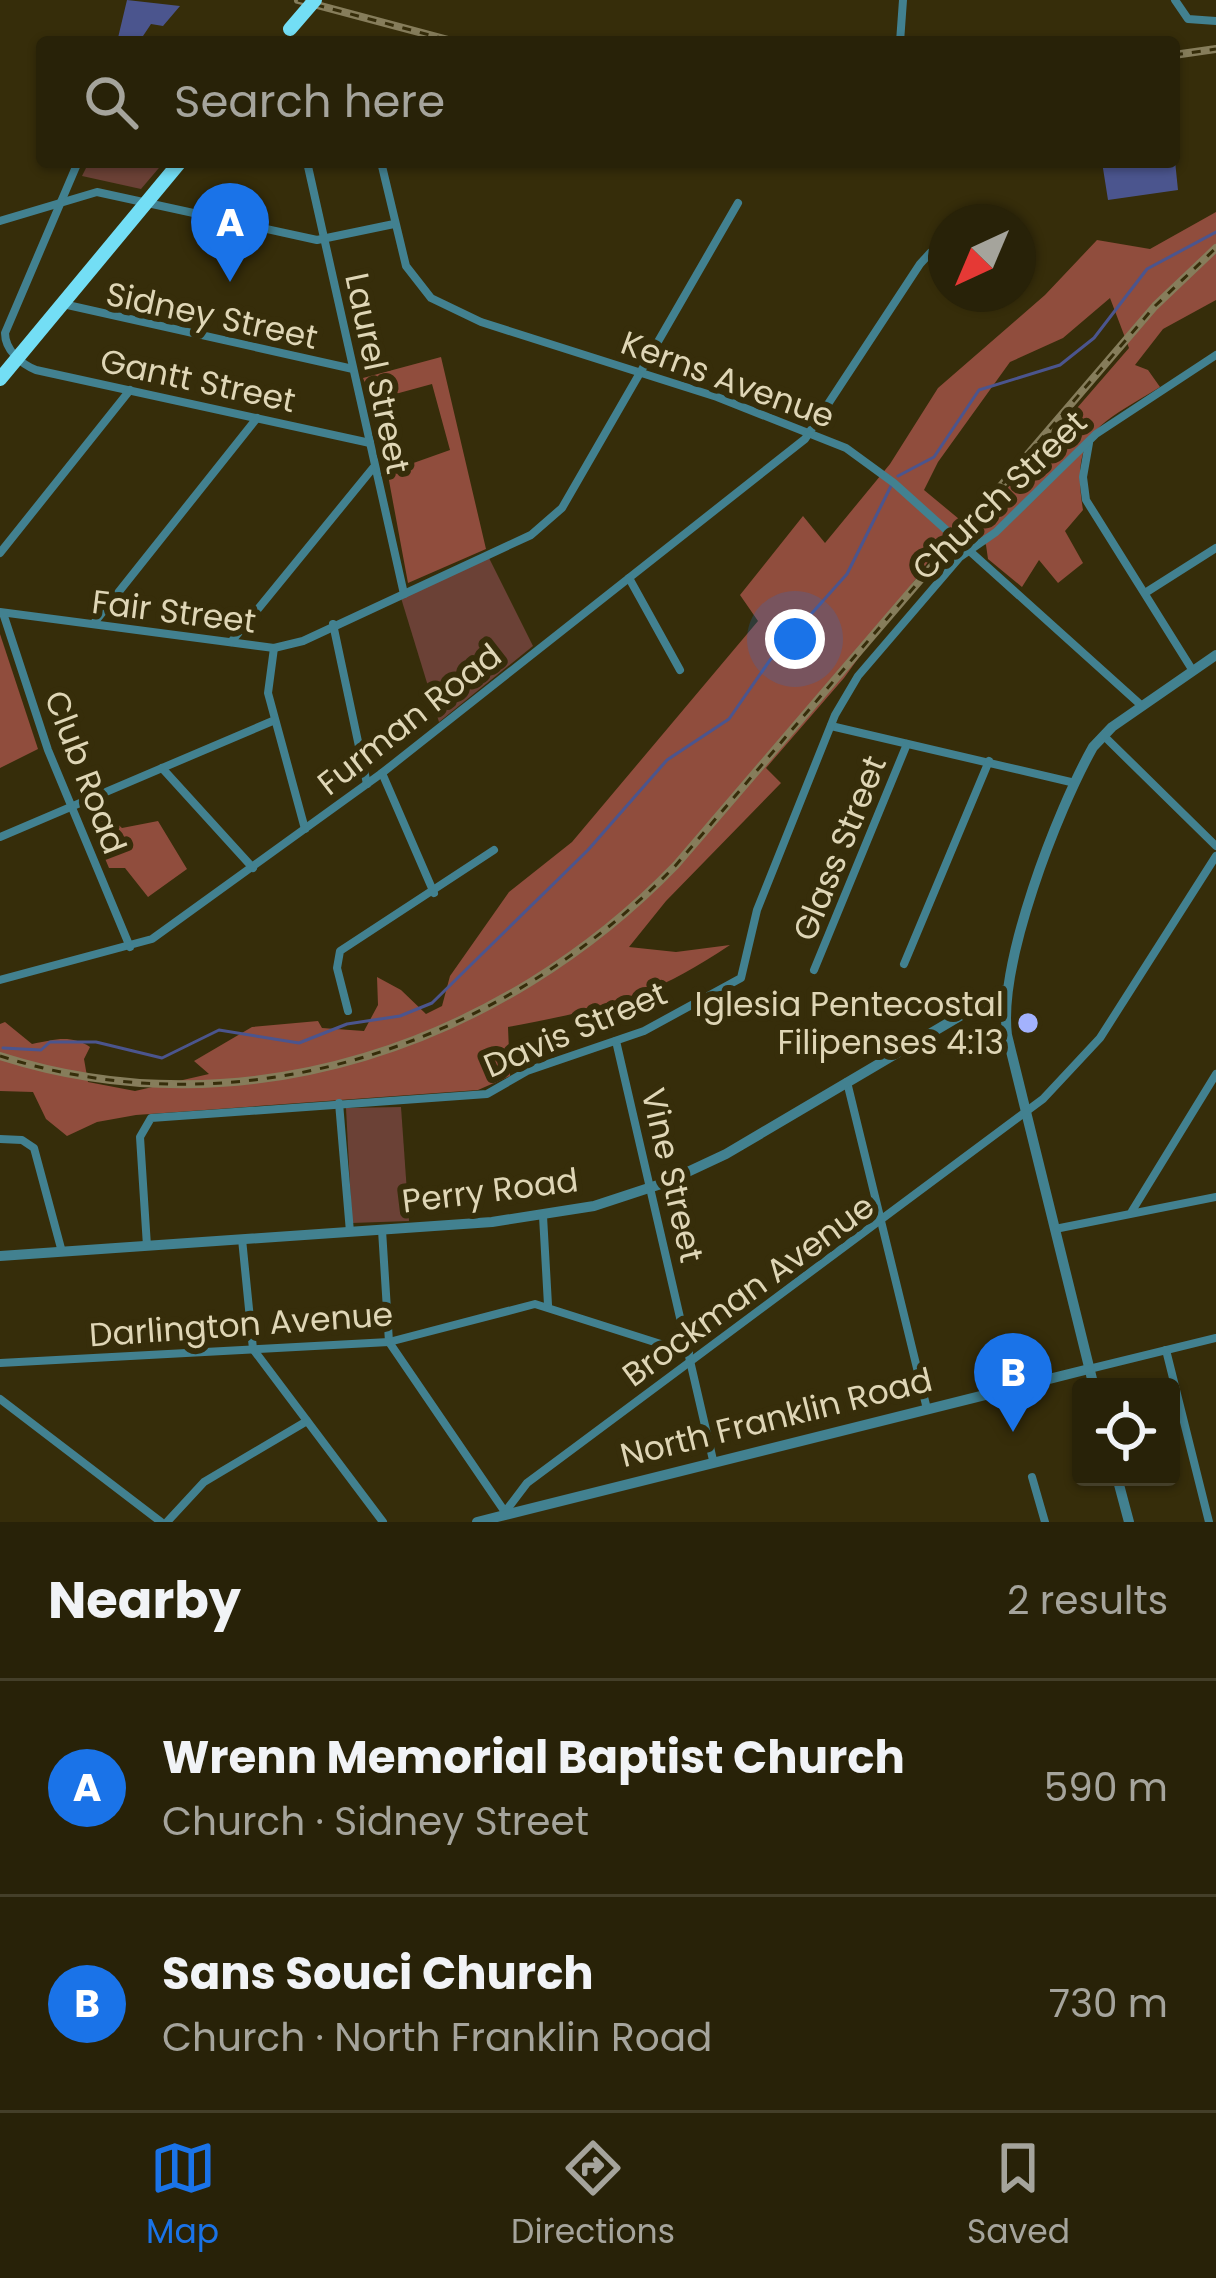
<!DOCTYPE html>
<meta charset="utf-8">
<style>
:root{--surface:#282208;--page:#342f16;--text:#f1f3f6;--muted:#a5a49c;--line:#443f29;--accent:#1a73e8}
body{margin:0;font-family:Poppins,sans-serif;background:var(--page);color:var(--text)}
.controls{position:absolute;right:36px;bottom:36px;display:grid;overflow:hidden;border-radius:12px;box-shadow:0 3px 9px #0004}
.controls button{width:108px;height:108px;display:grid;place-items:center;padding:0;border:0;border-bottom:3px solid var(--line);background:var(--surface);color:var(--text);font:60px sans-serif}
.compass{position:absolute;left:928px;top:204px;width:108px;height:108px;border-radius:50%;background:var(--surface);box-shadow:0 3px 9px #0004;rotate:224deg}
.you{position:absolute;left:795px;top:639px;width:42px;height:42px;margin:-30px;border:9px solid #fff;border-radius:50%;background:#1a73e8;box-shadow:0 0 0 18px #1a73e833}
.badge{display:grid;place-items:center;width:78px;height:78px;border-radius:50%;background:var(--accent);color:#fff;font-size:39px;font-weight:700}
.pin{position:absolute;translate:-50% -99px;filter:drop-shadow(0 3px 6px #0008)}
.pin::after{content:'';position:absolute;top:63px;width:42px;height:36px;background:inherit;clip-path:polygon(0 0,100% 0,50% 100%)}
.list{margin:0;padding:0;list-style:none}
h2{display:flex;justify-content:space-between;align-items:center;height:156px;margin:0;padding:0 48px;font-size:51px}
h2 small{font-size:39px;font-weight:400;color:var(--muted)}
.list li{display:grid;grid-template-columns:78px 1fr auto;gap:36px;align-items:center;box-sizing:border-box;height:216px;padding:0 48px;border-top:3px solid var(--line)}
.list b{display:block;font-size:45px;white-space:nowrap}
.list p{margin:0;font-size:39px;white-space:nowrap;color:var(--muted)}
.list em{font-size:39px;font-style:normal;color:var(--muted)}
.icon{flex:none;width:66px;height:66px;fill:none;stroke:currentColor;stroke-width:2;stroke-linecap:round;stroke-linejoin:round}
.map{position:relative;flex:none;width:1216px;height:1522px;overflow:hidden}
.search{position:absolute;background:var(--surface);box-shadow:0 3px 9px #0004;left:36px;right:36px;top:36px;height:132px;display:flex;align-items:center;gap:30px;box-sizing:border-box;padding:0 42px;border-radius:12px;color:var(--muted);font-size:45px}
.sheet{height:588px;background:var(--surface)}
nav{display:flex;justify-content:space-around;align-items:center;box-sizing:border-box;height:168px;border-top:3px solid var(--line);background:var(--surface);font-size:33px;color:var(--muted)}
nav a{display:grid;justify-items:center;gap:6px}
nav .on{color:var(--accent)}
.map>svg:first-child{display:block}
.green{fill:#6b4136}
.forest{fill:#904d3d}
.water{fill:#4b558e}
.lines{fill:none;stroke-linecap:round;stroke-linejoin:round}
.stream{stroke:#4b558e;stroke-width:3}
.minor{stroke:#428190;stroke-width:8}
.tertiary{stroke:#428190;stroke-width:10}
.trunk{stroke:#73def5;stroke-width:14}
.rail-casing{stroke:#867d5b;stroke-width:8}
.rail{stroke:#362d0a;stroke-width:3;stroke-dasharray:9;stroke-linecap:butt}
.trunk-bridge{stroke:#73def5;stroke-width:14}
.poi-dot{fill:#a3b2fd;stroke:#362d0a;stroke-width:4.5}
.labels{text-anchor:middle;stroke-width:12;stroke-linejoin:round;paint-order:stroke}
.street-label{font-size:33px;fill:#dfd6b6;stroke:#362d0a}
.poi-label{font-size:33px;fill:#dfd6b6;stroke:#362d0a;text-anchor:end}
</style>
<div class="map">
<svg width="1216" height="1522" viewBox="0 0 1216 1522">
<rect width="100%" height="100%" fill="#362d0a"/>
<g class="green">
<path d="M 89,162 L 164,162 L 141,189 L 82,176 Z"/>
<path d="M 489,558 L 533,646 L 439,722 L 401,598 Z"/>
<path d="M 401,1107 L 409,1221 L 352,1223 L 346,1108 Z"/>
</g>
<g class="forest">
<path d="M 1216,212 L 1216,300 L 1163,329 L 1135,365 L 1148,370 L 1160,387 C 1099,425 1070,431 1083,510 L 1065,531 L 1083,563 L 1058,583 L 1039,560 L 1022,587 L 988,559 L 986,545 L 973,528 L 1129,348 L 1110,298 L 1063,338 L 1010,362 L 938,462 L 924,490 L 959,519 L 844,678 L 766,768 L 781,783 L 666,901 L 629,947 L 676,952 L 730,945 C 650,999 602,1009 508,1027 L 510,1076 L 478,1090 L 136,1115 L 97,1122 L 67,1136 L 46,1119 L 33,1092 L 0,1091 L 0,1024 L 5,1022 L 32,1044 C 54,1040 70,1034 90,1047 L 84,1059 L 88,1082 L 135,1091 L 209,1074 L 194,1061 L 252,1027 L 318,1021 L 322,1028 L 364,1031 L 378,1005 L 377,977 L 401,990 L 426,1014 L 442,1006 L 450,976 L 509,892 L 572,842 L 758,621 L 740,595 L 803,516 L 825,543 L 890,464 L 938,388 L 1045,295 L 1097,240 L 1150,249 Z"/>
<path d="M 441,357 L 486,549 L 408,583 L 385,459 L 405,466 L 450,450 L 432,384 L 388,396 L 392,405 L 383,411 L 381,424 L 363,378 Z"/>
<path d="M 0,634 L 38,749 L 0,768 Z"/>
<path d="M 107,815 L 122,828 L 158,821 L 187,869 L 148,897 L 125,868 L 109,868 L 90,823 Z"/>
</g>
<g class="water">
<path d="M 127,0 L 180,6 L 163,26 L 151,24 L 139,42 L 117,42 Z"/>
<path d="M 1174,151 L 1178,190 L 1108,200 L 1102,162 L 1174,162 Z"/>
</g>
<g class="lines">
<g class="stream">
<path d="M 898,476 L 934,457 L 979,390 L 1060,365 L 1094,338 L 1147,269 L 1216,232"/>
<path d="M 3,1048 L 41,1050 L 50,1042 L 96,1042 L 162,1058 L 219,1030 L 299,1043 L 347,1024 L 400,1016 L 432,1003 L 588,850 L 667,760 L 729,719 L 770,660 L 847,574 L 891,486"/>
</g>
<g class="minor">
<path d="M 1175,0 L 1188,19 L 1216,21"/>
<path d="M 900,42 L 903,0"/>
<path d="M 78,162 L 5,333 C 5,350 21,364 36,370 L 370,443"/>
<path d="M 307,162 L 404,594"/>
<path d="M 381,162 L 406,266 L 431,298 L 481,322 L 717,397 L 846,448 L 894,483 L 1142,706"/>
<path d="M 0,221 L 97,192 L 317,240 L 394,224"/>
<path d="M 63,304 L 353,369"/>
<path d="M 1089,443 L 1083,477 L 1086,500 L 1193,671"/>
<path d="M 0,553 L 130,390"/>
<path d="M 629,578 L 680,670"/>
<path d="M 1145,593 L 1216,548"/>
<path d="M 0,612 L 274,648 L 303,641 L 531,535 L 562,508 L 738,203"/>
<path d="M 3,613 L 48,750 L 130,947"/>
<path d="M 94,623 L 257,418"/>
<path d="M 333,624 L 367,784"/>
<path d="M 231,642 L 373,468"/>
<path d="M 274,648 L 268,693 L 305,829"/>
<path d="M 831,726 L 1075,783"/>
<path d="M 1104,736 L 1216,846"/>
<path d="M 162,768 L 253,868"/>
<path d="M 382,773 L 434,893"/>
<path d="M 0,837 L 275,720"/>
<path d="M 904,964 L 989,761"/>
<path d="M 814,970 L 907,744"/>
<path d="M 0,980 L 152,939 L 382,773 L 805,439 L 920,264 L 931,252 L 946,248"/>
<path d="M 348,1011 L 337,968 L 340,951 L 494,850"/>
<path d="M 616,1041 L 713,1460"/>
<path d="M 847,1082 L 927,1409"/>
<path d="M 339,1103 L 350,1232"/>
<path d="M 0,1139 L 22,1140 L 34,1148 L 62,1252"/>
<path d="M 1132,1211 L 1216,1074"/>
<path d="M 543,1216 L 548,1305"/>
<path d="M 1055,1229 L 1216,1197"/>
<path d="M 382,1230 L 389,1342 L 505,1512 L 527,1483 L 1043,1099 L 1100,1038 L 1216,856"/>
<path d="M 242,1239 L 253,1349 L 383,1522"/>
<path d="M 147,1246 L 140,1137 L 151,1118 L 487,1094 L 527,1071 L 644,1031 L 741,978 L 757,910 L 835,715 L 858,676 L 960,557 L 996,532 L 1096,434 L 1216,355"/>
<path d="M 1166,1350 L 1209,1522"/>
<path d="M 0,1363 L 389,1342 L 535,1304 L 689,1353"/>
<path d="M 1089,1369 L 1216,1338"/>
<path d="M 0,1399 L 161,1522"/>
<path d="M 1032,1477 L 1045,1522"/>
<path d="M 167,1522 L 204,1482 L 307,1421"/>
</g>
<g class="tertiary">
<path d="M 0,1256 L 492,1222 L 594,1206 L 664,1183 L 726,1154 L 1004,990"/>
<path d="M 1094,1387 L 1007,1035 C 998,963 1057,811 1093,747 L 1112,727 L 1216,655"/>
<path d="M 1117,1477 L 1129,1522"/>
<path d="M 477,1522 L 1089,1369"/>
</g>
<path class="trunk" d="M 0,379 L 180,162"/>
<g class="rail-casing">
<g id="rail">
<path d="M 298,0 L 456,42"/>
<path d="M 1174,55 L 1216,49"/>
<path d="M 0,1056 C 244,1134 503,1044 676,865 L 1155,306 L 1216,248"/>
</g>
</g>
<use href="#rail" class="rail"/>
<path class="trunk-bridge" d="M 290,29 L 315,0"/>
</g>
<circle class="poi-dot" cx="1028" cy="1023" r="12"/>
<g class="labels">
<g class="street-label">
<text transform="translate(212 315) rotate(12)" y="12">Sidney Street</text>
<text transform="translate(378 373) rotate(78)" y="12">Laurel Street</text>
<text transform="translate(728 379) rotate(20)" y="12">Kerns Avenue</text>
<text transform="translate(198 380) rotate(12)" y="12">Gantt Street</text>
<text transform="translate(999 495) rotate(-44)" y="12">Church Street</text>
<text transform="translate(174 611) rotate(7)" y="12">Fair Street</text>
<text transform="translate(409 719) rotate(-38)" y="12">Furman Road</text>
<text transform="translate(86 772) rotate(69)" y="12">Club Road</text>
<text transform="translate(839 848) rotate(-68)" y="12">Glass Street</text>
<text transform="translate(575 1029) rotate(-23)" y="12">Davis Street</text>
<text transform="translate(673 1175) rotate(77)" y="12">Vine Street</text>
<text transform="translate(490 1190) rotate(-7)" y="12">Perry Road</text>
<text transform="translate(748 1290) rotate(-36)" y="12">Brockman Avenue</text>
<text transform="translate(241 1324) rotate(-4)" y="12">Darlington Avenue</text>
<text transform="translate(776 1417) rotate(-14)" y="12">North Franklin Road</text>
</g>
<g class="poi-label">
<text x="1004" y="1016">Iglesia Pentecostal<tspan x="1004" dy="38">Filipenses 4:13</tspan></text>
</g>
</g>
</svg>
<div class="controls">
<button><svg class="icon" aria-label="locate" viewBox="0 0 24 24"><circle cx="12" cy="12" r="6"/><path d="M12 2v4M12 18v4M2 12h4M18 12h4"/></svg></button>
</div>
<svg class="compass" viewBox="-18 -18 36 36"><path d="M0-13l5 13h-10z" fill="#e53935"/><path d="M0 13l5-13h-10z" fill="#a5a49c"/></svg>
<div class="you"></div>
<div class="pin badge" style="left:230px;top:282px">A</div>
<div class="pin badge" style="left:1013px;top:1432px">B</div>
<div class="search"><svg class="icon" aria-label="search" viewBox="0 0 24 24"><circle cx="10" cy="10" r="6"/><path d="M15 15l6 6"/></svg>Search here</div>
</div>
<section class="sheet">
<h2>Nearby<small>2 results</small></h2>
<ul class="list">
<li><span class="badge">A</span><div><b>Wrenn Memorial Baptist Church</b><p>Church · Sidney Street</p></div><em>590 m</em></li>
<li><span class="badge">B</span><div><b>Sans Souci Church</b><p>Church · North Franklin Road</p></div><em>730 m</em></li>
</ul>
</section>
<nav>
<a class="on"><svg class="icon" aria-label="map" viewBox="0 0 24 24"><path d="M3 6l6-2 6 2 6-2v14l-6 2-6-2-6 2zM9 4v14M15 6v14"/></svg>Map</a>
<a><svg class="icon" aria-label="directions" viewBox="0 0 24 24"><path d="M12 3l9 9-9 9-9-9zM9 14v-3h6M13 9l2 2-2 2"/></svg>Directions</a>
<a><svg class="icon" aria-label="saved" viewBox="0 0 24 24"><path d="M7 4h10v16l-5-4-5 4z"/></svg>Saved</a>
</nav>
